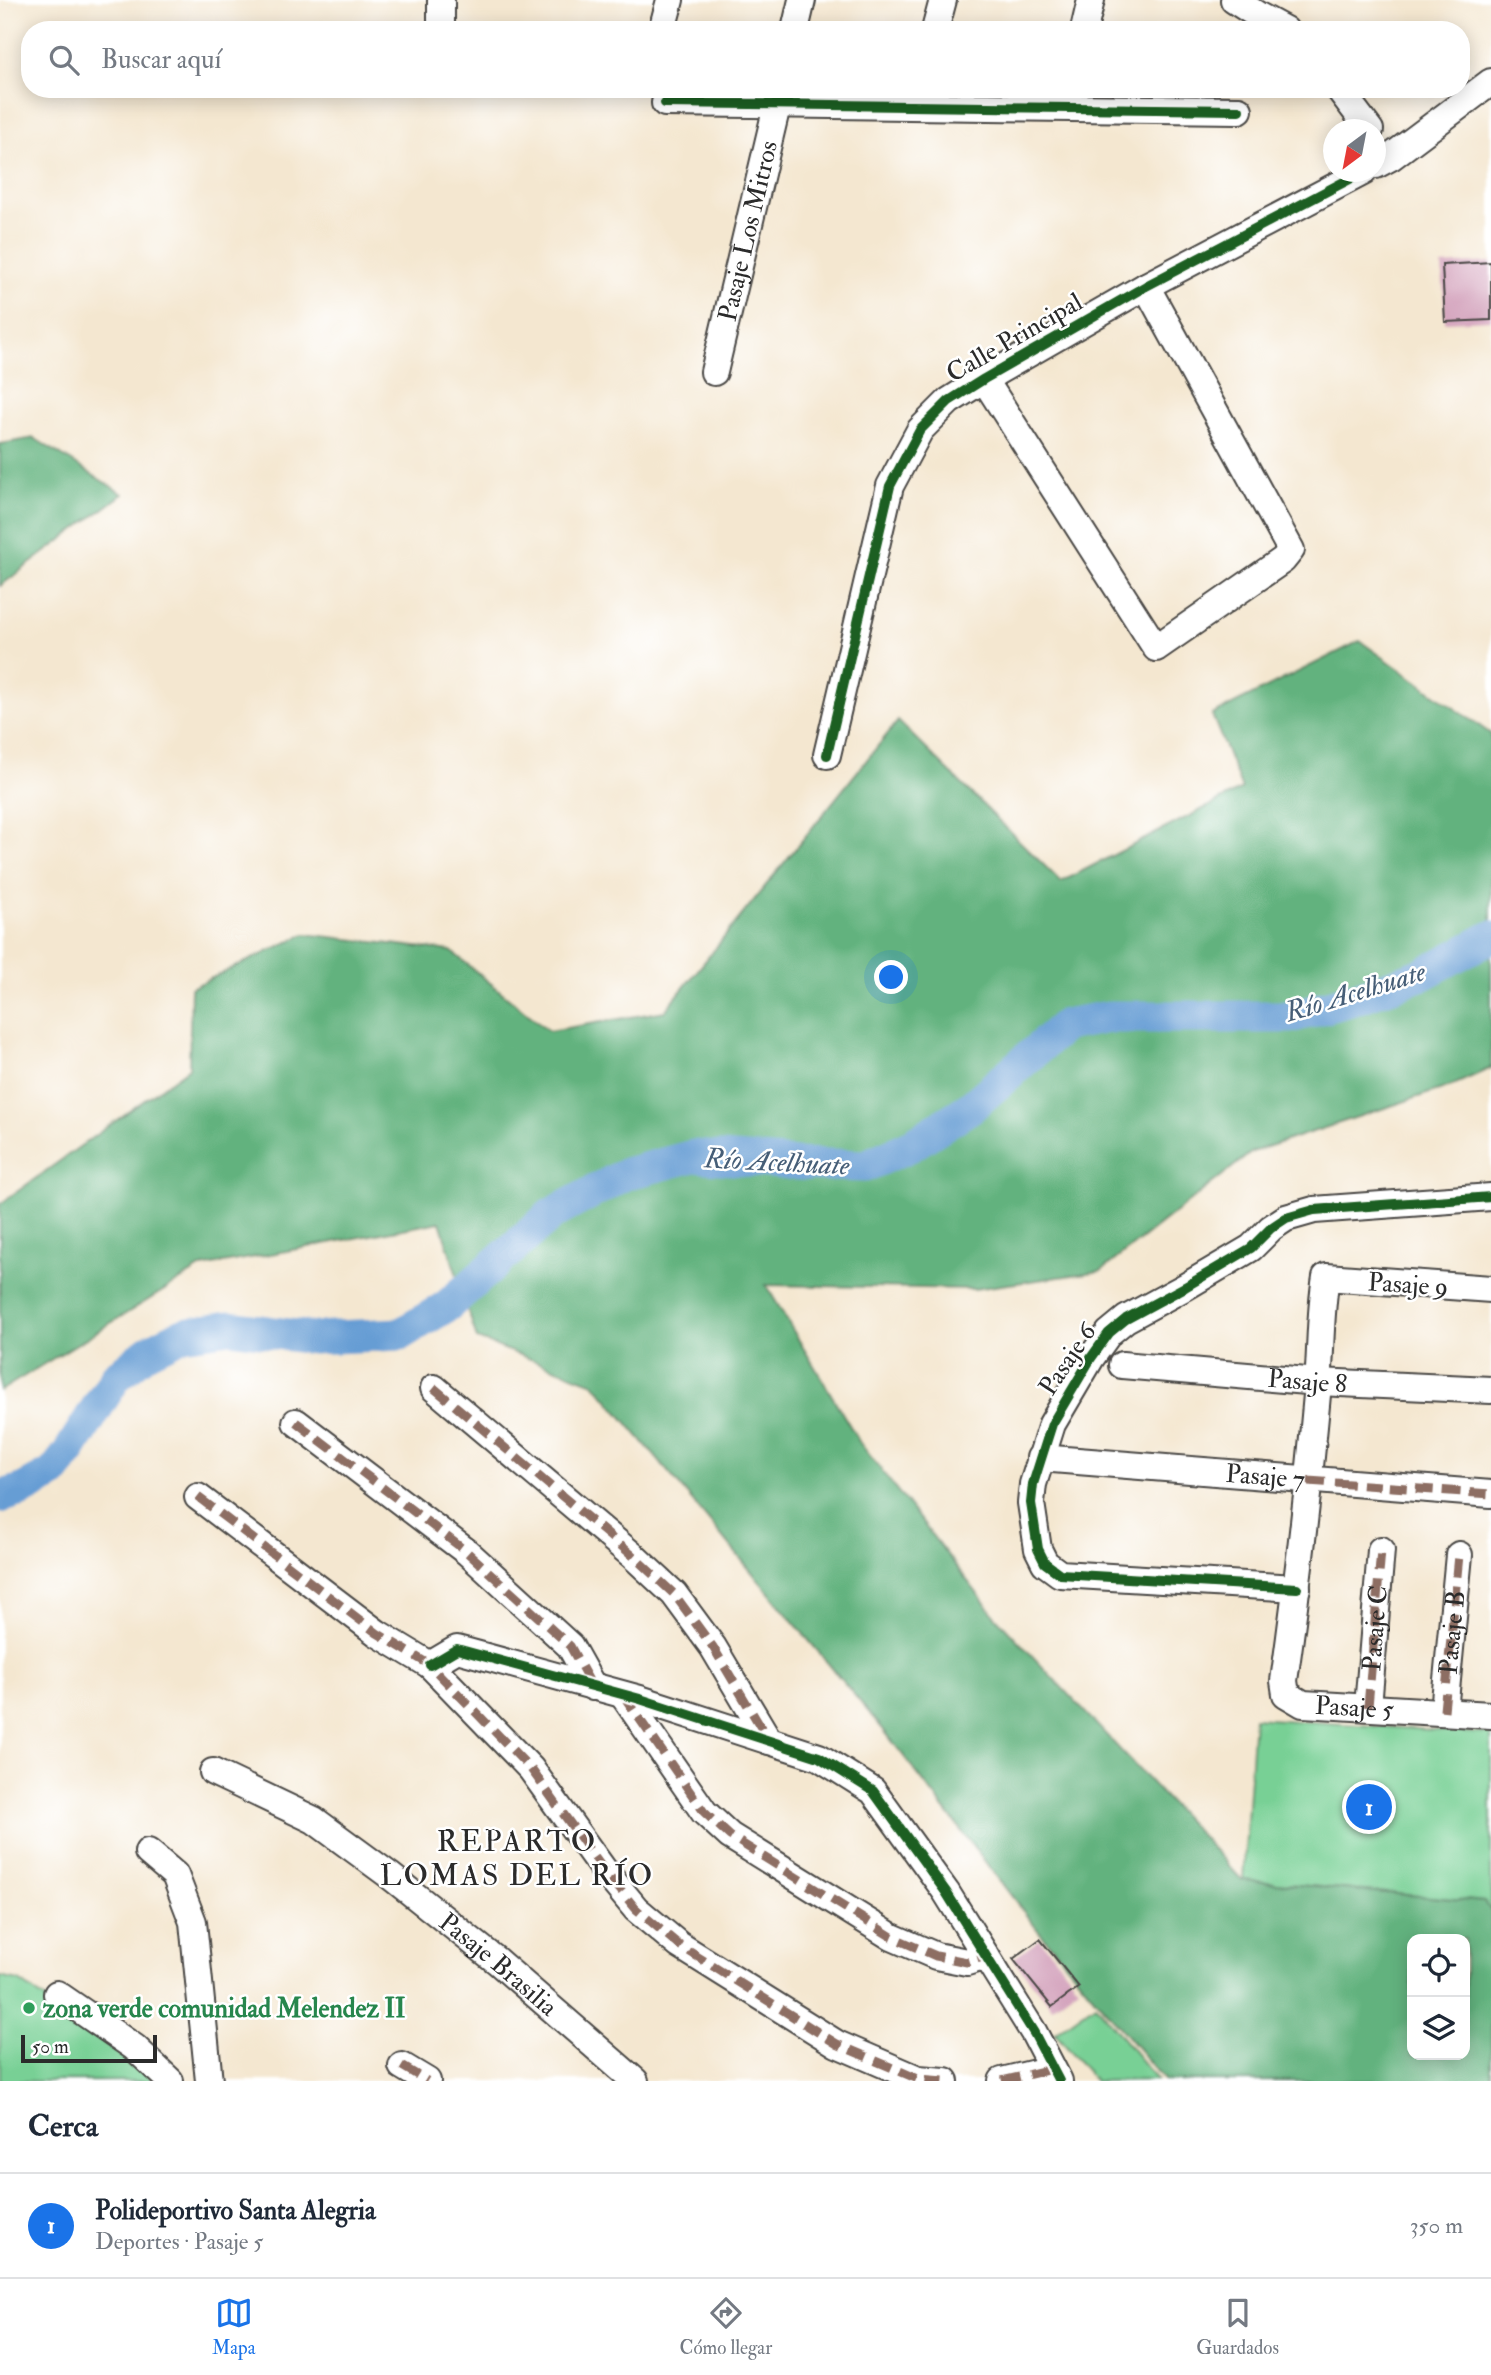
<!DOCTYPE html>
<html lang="es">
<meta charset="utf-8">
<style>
:root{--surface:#fff;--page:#f6f6f7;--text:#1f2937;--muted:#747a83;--line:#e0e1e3;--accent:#1a73e8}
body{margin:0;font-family:"IM FELL Double Pica",serif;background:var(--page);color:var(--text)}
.controls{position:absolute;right:21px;bottom:21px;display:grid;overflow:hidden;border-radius:14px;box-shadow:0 4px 18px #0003}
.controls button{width:63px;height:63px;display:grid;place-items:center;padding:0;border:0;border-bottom:2px solid var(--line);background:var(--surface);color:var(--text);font:35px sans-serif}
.compass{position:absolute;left:1323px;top:119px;width:63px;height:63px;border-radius:50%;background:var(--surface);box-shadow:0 4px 18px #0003;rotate:212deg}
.scale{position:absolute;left:21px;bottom:18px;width:136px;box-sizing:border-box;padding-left:7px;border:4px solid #2b2b2b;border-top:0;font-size:19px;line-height:24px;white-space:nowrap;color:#2b2b2b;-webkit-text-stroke:5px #fff;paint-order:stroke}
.you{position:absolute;left:892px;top:978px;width:24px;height:24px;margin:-18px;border:5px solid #fff;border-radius:50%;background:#1a73e8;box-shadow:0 0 0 10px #1a73e833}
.badge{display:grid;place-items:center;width:46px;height:46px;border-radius:50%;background:var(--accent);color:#fff;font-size:23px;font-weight:700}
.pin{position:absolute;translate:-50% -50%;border:4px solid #fff;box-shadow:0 2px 7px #0006}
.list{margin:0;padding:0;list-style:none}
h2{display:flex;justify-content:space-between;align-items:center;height:91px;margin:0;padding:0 28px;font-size:30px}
h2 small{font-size:23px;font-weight:400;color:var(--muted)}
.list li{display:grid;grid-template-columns:46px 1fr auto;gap:21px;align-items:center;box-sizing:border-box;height:105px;padding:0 28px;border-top:2px solid var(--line)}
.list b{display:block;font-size:26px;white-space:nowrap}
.list p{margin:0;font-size:23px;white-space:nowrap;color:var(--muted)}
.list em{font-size:23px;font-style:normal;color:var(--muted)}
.icon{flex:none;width:38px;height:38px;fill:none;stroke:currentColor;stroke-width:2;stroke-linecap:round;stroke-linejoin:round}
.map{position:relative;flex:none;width:1491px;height:2081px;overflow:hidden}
.search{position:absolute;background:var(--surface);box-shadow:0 4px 18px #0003;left:21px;right:21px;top:21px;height:77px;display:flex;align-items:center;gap:18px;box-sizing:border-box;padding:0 24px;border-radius:28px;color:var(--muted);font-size:26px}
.sheet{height:196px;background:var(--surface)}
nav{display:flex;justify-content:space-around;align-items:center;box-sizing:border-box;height:98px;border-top:2px solid var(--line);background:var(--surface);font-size:19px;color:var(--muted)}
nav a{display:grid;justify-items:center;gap:4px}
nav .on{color:var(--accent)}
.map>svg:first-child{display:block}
.green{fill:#78d095;stroke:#527e60;stroke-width:2}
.forest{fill:#62b27e;stroke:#466e54;stroke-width:2;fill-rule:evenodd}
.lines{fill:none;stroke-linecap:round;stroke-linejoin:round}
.river{stroke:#669dd4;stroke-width:33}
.building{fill:#d3a1bb}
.minor-casing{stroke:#494744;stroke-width:30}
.minor{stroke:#fff;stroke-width:26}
.quiet{stroke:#8d6e63;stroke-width:9;stroke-dasharray:18 9;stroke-linecap:butt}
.cycleway-casing{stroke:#fff;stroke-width:15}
.cycleway{stroke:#1b5e20;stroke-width:10}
.leisure-dot{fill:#2e9e5b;stroke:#fff;stroke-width:2.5}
.labels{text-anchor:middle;stroke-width:5;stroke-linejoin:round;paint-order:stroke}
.street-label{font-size:26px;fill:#2b2b2b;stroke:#fff}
.leisure-label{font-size:26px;font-weight:bold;fill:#27864d;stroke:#fff;text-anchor:start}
.water-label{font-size:28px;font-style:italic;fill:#465e77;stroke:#fff}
.quarter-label{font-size:30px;letter-spacing:2px;fill:#2b2b2b;stroke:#fff}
</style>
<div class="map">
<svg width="1491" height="2081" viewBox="0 0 1491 2081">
<rect width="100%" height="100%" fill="#fff"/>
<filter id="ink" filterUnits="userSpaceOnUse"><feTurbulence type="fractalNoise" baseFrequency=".0143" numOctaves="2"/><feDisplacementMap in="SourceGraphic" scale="14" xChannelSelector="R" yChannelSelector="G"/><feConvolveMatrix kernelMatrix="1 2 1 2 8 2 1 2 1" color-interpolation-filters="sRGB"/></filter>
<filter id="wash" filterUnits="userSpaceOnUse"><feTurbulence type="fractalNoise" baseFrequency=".00686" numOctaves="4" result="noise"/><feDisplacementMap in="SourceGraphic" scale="28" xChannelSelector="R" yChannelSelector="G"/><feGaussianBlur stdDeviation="1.57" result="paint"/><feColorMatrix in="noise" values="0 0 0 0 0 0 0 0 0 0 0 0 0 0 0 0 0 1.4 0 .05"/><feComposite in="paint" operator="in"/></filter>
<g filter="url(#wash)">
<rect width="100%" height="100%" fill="#f4e7d0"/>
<g class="green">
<path d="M 1254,1718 L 1491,1734 L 1491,1911 L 1485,1902 L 1243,1880 Z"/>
<path d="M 0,1977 L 19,1981 L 96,2035 L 123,2057 L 144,2068 L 153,2081 L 0,2081 Z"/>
<path d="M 1095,2004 L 1157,2080 L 1095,2081 L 1055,2033 Z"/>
</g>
<g class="forest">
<path d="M 34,438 L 123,494 L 0,586 L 0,444 Z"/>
<path d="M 1360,641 L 1491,734 L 1491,1068 L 1451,1086 L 1252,1152 L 1101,1271 L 974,1289 L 766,1285 L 860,1443 L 995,1616 L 1242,1880 L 1485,1902 L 1491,1911 L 1491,2081 L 1165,2081 L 1037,1929 L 882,1728 L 594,1383 L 477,1339 L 440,1222 L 202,1267 L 0,1391 L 0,1204 L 189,1068 L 191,988 L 305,934 L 451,951 L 549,1031 L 665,1011 L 898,721 L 1061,882 L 1242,789 L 1212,715 ZM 1412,1939 L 1465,1939 L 1465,2055 L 1412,2055 Z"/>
</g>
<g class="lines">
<path class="river" d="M 0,1497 L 22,1490 L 53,1473 L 67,1455 L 116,1377 L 147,1352 L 183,1334 L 230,1327 L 312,1338 L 401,1334 L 447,1306 L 552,1214 L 626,1174 L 693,1156 L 797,1164 L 865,1166 L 910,1146 L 971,1107 L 1065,1025 L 1109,1017 L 1290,1017 L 1354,999 L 1423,974 L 1491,937"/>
</g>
<g id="blocks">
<g class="building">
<path d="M 1491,262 L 1491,320 L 1445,322 L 1442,265 Z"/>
<path d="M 1040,1939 L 1079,1987 L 1052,2007 L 1013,1959 Z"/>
</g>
</g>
</g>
<g filter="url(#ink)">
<use href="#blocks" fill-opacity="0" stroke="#494744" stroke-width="2"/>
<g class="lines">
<g class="minor-casing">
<g id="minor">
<path d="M 441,0 L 441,23"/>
<path d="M 1234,0 L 1259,16 L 1285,30"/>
<path d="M 662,30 L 670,0"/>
<path d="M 795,30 L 802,0"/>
<path d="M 935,30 L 943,0"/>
<path d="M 1084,30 L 1091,0"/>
<path d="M 1339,89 L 1370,130"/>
<path d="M 665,103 L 1239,110"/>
<path d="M 1376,165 L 1391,157 L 1491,82"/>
<path id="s1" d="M 714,372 L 781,89"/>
<path d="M 984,379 L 1156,648 L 1283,560 L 1291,550 L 1146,286"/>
<path d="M 827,755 L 890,486 L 920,430 L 949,401 L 984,379 L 1146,286 L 1363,172"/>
<path id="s2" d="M 1491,1289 L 1326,1277 C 1320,1313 1321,1348 1318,1384 C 1309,1483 1298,1582 1284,1681 L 1286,1694 L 1303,1704 L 1491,1715"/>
<path id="s3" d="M 1122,1365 L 1318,1382 L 1491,1390"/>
<path d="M 434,1388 L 632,1555 L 674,1594 L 713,1647 L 769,1741"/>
<path d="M 296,1422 L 467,1552 L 570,1646 L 593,1687"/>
<path id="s4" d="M 1040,1458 L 1491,1494"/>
<path d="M 198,1497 L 377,1633 L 430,1665 L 531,1769 L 603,1869 L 636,1909 L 679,1945 L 837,2044 L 918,2079 L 945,2081"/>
<path d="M 1297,1588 L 1060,1574 L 1045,1563 L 1038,1549 L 1031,1503 L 1033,1484 L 1052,1424 L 1091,1358 L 1109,1333 L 1126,1319 L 1185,1287 L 1251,1248 L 1271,1228 L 1286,1218 L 1314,1210 L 1491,1197"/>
<path d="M 430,1665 L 457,1649 L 640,1699 L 819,1757 L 873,1791 L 946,1892 L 1034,2033 L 1059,2081"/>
<path d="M 623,1695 L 704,1812 L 730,1836 L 892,1937 L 936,1956 L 967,1962 L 986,1956"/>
<path id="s5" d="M 1368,1707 L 1381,1550"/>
<path d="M 1444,1711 L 1459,1555"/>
<path id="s6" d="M 213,1772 L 314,1820 L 389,1875 L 497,1961 L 635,2081"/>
<path d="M 148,1852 L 175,1875 L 193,1922 L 209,2081"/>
<path d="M 57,1994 L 134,2047 L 170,2081"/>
<path d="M 402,2066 L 427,2081"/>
<path d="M 1002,2081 L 1052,2069"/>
</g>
</g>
<use href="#minor" class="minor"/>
<g class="quiet">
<path d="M 434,1388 L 632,1555 L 674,1594 L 713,1647 L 769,1741"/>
<path d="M 296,1422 L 467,1552 L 570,1646 L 592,1686"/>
<path d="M 1308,1481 L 1491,1494"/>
<path d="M 198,1497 L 377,1633 L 430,1665 L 531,1769 L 603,1869 L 636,1909 L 679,1945 L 837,2044 L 918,2079 L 945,2081"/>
<path d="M 623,1695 L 704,1812 L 730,1836 L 892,1937 L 936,1956 L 967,1962 L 986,1956"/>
<path d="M 1368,1707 L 1381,1550"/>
<path id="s7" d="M 1444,1711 L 1459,1555"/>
<path d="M 402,2066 L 427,2081"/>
<path d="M 1002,2081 L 1052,2069"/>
</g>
<g class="cycleway-casing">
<g id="cycleway">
<path d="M 665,103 L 1239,110"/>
<path d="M 827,755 L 890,486 L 920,430 L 949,401 L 984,379 L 1146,286 L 1363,172"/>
<path d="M 1297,1588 L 1060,1574 L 1045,1563 L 1038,1549 L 1031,1503 L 1033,1484 L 1052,1424 L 1091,1358 L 1109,1333 L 1126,1319 L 1185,1287 L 1251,1248 L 1271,1228 L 1286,1218 L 1314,1210 L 1491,1197"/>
<path d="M 430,1665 L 457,1649 L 640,1699 L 819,1757 L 873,1791 L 946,1892 L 1034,2033 L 1059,2081"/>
</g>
</g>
<use href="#cycleway" class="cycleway"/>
</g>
</g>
<circle class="leisure-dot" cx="29" cy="2008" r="7"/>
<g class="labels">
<g class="street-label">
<text dy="9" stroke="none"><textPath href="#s1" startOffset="145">Pasaje Los Mitros</textPath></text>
<text transform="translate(1014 337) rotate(-30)" y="9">Calle Principal</text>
<text transform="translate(1408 1284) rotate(4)" y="9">Pasaje 9</text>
<text transform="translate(1067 1359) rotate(-56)" y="9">Pasaje 6</text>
<text dy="9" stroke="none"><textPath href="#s3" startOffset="186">Pasaje 8</textPath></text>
<text dy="9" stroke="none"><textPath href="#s4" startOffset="226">Pasaje 7</textPath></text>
<text dy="9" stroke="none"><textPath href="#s5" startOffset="79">Pasaje C</textPath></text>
<text dy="9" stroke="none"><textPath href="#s7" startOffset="79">Pasaje B</textPath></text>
<text dy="9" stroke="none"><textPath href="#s2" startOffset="656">Pasaje 5</textPath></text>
<text dy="9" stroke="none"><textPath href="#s6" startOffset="346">Pasaje Brasilia</textPath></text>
</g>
<g class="leisure-label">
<text x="43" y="2017">zona verde comunidad Melendez II</text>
</g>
<g class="water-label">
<text transform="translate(1355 991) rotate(-17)" y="10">Río Acelhuate</text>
<text transform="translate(777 1161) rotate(3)" y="10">Río Acelhuate</text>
</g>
<g class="quarter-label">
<text x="517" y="1851">REPARTO<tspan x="517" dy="34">LOMAS DEL RÍO</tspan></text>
</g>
</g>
</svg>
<div class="controls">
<button><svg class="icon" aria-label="locate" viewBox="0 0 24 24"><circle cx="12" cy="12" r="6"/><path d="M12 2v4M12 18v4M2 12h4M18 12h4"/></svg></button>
<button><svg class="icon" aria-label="layers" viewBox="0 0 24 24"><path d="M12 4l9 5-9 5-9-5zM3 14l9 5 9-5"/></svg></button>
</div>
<svg class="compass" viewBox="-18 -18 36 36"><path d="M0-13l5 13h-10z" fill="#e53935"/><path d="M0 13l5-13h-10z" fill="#747a83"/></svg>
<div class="scale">50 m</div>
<div class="you"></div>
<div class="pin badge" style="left:1369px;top:1807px">1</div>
<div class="search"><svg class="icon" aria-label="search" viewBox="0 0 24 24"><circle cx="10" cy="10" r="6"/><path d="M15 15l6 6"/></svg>Buscar aquí</div>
</div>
<section class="sheet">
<h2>Cerca<small></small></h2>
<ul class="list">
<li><span class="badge">1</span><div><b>Polideportivo Santa Alegria</b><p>Deportes · Pasaje 5</p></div><em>350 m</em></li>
</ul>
</section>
<nav>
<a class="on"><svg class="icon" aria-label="map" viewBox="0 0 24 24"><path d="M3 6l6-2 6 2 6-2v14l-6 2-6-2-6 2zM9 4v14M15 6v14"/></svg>Mapa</a>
<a><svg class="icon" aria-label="directions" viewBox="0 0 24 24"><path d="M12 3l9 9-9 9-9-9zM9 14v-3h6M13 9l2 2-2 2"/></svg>Cómo llegar</a>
<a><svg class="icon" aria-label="saved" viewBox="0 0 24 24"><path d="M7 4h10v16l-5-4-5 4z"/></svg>Guardados</a>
</nav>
